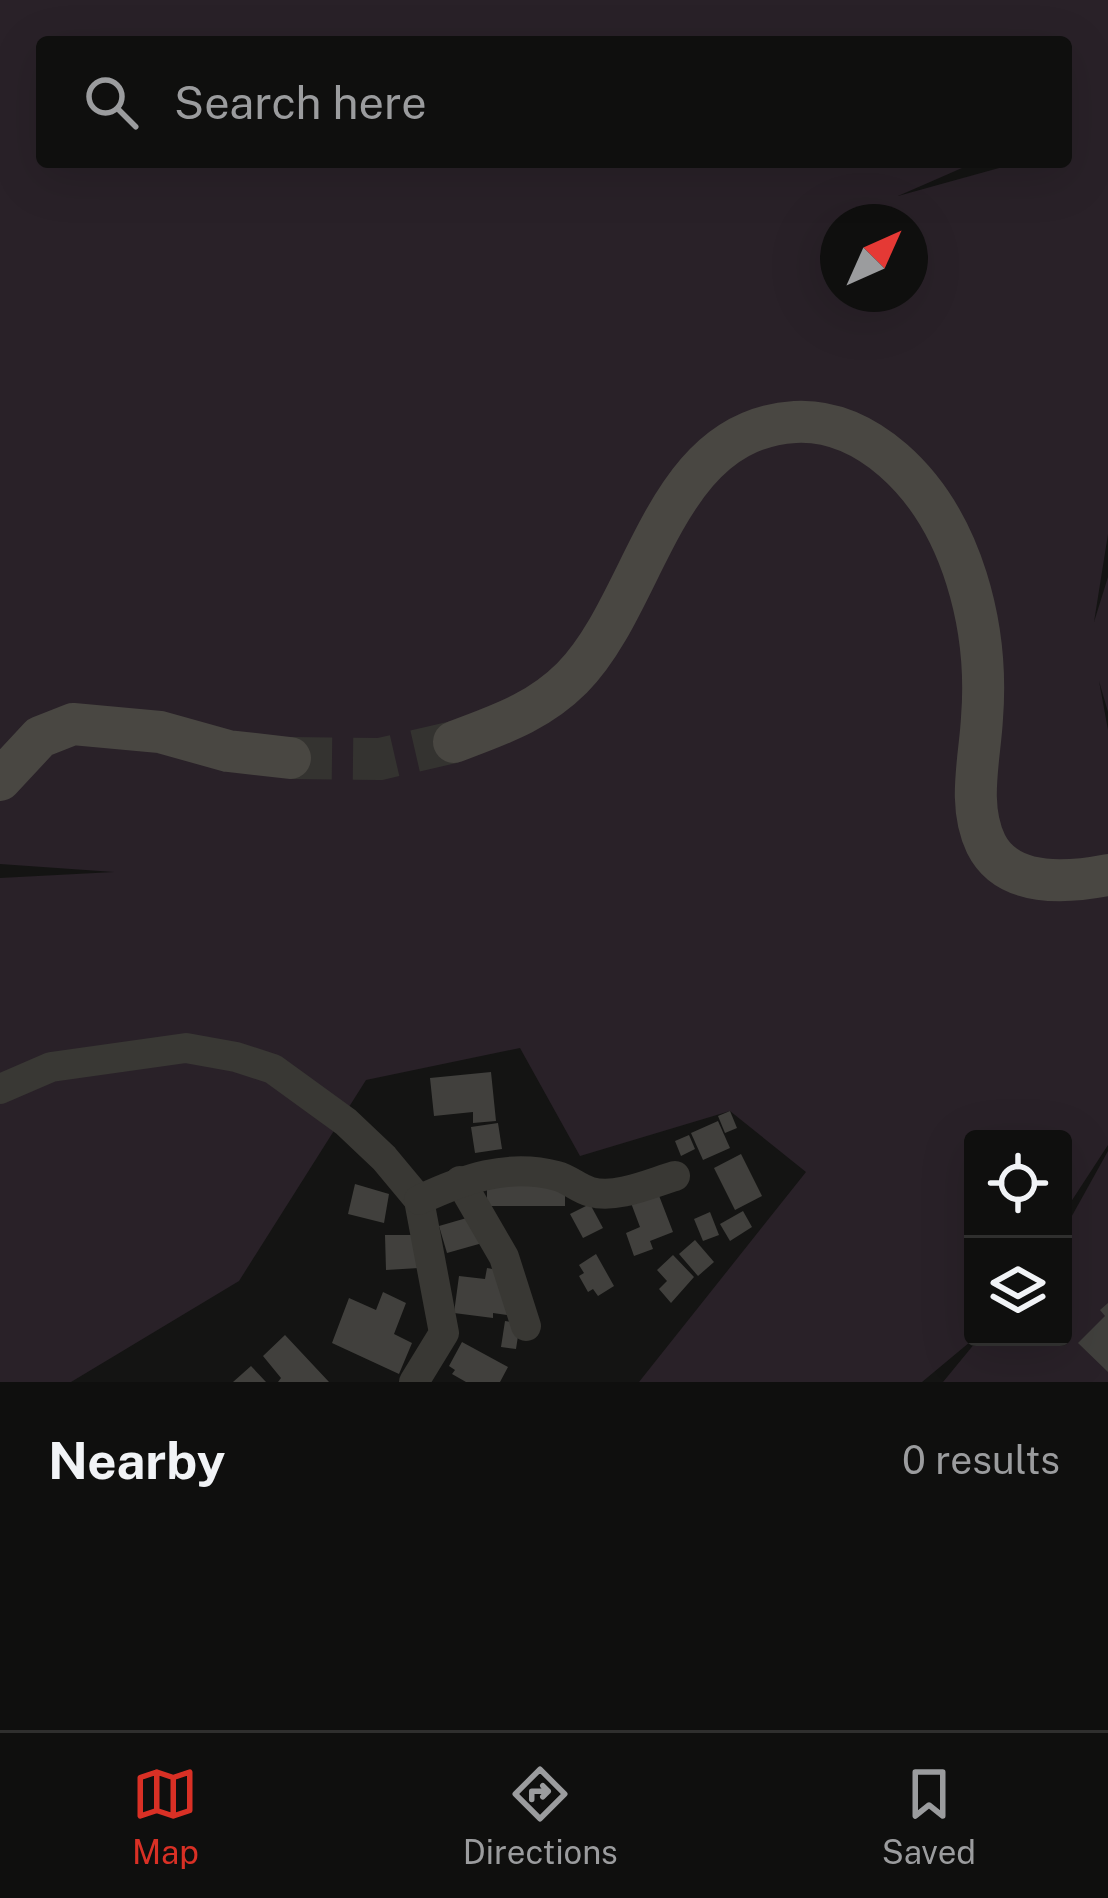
<!DOCTYPE html>
<style>
:root{--surface:#0f0f0e;--page:#181817;--text:#f1f3f6;--muted:#9b9c9e;--line:#2f2f2e;--accent:#d93025}
body{margin:0;font-family:"Public Sans",sans-serif;background:var(--page);color:var(--text)}
.controls{position:absolute;right:36px;bottom:36px;display:grid;overflow:hidden;border-radius:12px;box-shadow:0 12px 48px #0002}
.controls button{width:108px;height:108px;display:grid;place-items:center;padding:0;border:0;border-bottom:3px solid var(--line);background:var(--surface);color:var(--text);font:60px sans-serif}
.compass{position:absolute;left:820px;top:204px;width:108px;height:108px;border-radius:50%;background:var(--surface);box-shadow:0 12px 48px #0002;rotate:45deg}
.list{margin:0;padding:0;list-style:none}
h2{display:flex;justify-content:space-between;align-items:center;height:156px;margin:0;padding:0 48px;font-size:51px}
h2 small{font-size:39px;font-weight:400;color:var(--muted)}
.icon{flex:none;width:66px;height:66px;fill:none;stroke:currentColor;stroke-width:2;stroke-linecap:round;stroke-linejoin:round}
.map{position:relative;flex:none;width:1108px;height:1382px;overflow:hidden}
.search{position:absolute;background:var(--surface);box-shadow:0 12px 48px #0002;left:36px;right:36px;top:36px;height:132px;display:flex;align-items:center;gap:30px;box-sizing:border-box;padding:0 42px;border-radius:12px;color:var(--muted);font-size:45px}
.sheet{height:348px;background:var(--surface)}
nav{display:flex;justify-content:space-around;align-items:center;box-sizing:border-box;height:168px;border-top:3px solid var(--line);background:var(--surface);font-size:33px;color:var(--muted)}
nav a{display:grid;justify-items:center;gap:6px}
nav .on{color:var(--accent)}
.map>svg:first-child{display:block}
.green{fill:#292128;fill-rule:evenodd}
.building{fill:#41403d}
.lines{fill:none;stroke-linecap:round;stroke-linejoin:round}
.secondary-tunnel{stroke:#343330;stroke-width:42;stroke-dasharray:42 21;stroke-linecap:butt}
.street{stroke:#393834;stroke-width:30}
.secondary{stroke:#494742;stroke-width:42}
</style>
<div class="map">
<svg width="1108" height="1382" viewBox="0 0 1108 1382">
<rect width="100%" height="100%" fill="#141413"/>
<g class="green">
<path d="M 0,0 L 1108,0 L 1108,534 L 1094,622 L 1108,577 L 1108,712 L 1099,681 L 1108,730 L 1108,1145 L 1063,1214 L 1063,1139 L 973,1139 L 973,1337 L 976,1337 L 922,1382 L 639,1382 L 806,1172 L 730,1111 L 580,1156 L 520,1048 L 366,1080 L 239,1281 L 71,1382 L 0,1382 L 0,878 L 114,872 L 0,864 ZM 42,42 L 1066,42 L 1066,162 L 1021,162 L 898,196 L 962,168 L 985,162 L 42,162 ZM 838,222 L 910,222 L 910,294 L 838,294 Z"/>
<path d="M 1108,1151 L 1108,1382 L 943,1382 L 980,1337 L 1063,1337 L 1063,1232 Z"/>
</g>
<g class="building">
<path d="M 491,1072 L 496,1121 L 473,1123 L 473,1112 L 434,1116 L 430,1078 Z"/>
<path d="M 730,1111 L 737,1128 L 725,1133 L 718,1116 Z"/>
<path d="M 718,1121 L 730,1148 L 703,1160 L 691,1133 Z"/>
<path d="M 498,1123 L 502,1149 L 475,1153 L 471,1127 Z"/>
<path d="M 689,1135 L 695,1149 L 681,1156 L 675,1141 Z"/>
<path d="M 741,1154 L 762,1196 L 735,1210 L 714,1168 Z"/>
<path d="M 487,1179 L 565,1189 L 565,1206 L 487,1206 Z"/>
<path d="M 355,1184 L 389,1194 L 384,1223 L 348,1214 Z"/>
<path d="M 658,1193 L 673,1232 L 650,1241 L 653,1249 L 634,1256 L 626,1233 L 640,1227 L 631,1203 Z"/>
<path d="M 590,1204 L 603,1228 L 583,1238 L 570,1214 Z"/>
<path d="M 743,1211 L 752,1227 L 730,1241 L 720,1224 Z"/>
<path d="M 710,1212 L 719,1235 L 703,1241 L 694,1219 Z"/>
<path d="M 477,1215 L 486,1242 L 447,1253 L 439,1226 Z"/>
<path d="M 385,1235 L 416,1235 L 419,1268 L 386,1270 Z"/>
<path d="M 695,1240 L 714,1262 L 698,1276 L 679,1254 Z"/>
<path d="M 596,1254 L 614,1286 L 598,1296 L 593,1289 L 588,1292 L 579,1276 L 584,1273 L 579,1265 Z"/>
<path d="M 673,1255 L 694,1277 L 671,1303 L 659,1289 L 667,1281 L 657,1270 Z"/>
<path d="M 487,1268 L 504,1271 L 507,1315 L 493,1313 L 493,1318 L 454,1313 L 459,1276 L 485,1279 Z"/>
<path d="M 383,1292 L 406,1303 L 394,1334 L 412,1343 L 399,1374 L 332,1343 L 349,1298 L 376,1310 Z"/>
<path d="M 1108,1303 L 1108,1372 L 1078,1343 L 1105,1316 L 1100,1310 Z"/>
<path d="M 505,1321 L 520,1323 L 516,1349 L 501,1347 Z"/>
<path d="M 285,1335 L 329,1382 L 278,1382 L 281,1378 L 263,1356 Z"/>
<path d="M 462,1342 L 508,1367 L 500,1382 L 466,1382 L 452,1374 L 455,1370 L 449,1366 Z"/>
<path d="M 251,1366 L 266,1382 L 233,1382 Z"/>
</g>
<g class="lines">
<path class="secondary-tunnel" d="M 290,758 L 380,759 L 454,742"/>
<g class="street">
<path d="M 0,1089 L 51,1067 L 186,1048 L 236,1057 L 273,1069 L 346,1122 L 384,1158 L 419,1200 L 444,1333 L 414,1382"/>
<path d="M 460,1181 L 504,1257 L 526,1326"/>
<path d="M 419,1200 C 464,1179 507,1163 557,1176 C 569,1179 579,1189 591,1192 C 617,1199 651,1183 675,1176"/>
</g>
<g class="secondary">
<path d="M 454,742 C 498,725 537,713 572,678 C 648,601 662,430 795,422 C 833,420 865,436 893,460 C 963,521 989,628 982,718 C 980,758 967,805 986,844 C 1008,888 1067,883 1108,875"/>
<path d="M 0,780 L 40,737 L 73,724 L 160,732 L 228,751 L 290,758"/>
</g>
</g>
</svg>
<div class="controls">
<button><svg class="icon" aria-label="locate" viewBox="0 0 24 24"><circle cx="12" cy="12" r="6"/><path d="M12 2v4M12 18v4M2 12h4M18 12h4"/></svg></button>
<button><svg class="icon" aria-label="layers" viewBox="0 0 24 24"><path d="M12 4l9 5-9 5-9-5zM3 14l9 5 9-5"/></svg></button>
</div>
<svg class="compass" viewBox="-18 -18 36 36"><path d="M0-13l5 13h-10z" fill="#e53935"/><path d="M0 13l5-13h-10z" fill="#9b9c9e"/></svg>
<div class="search"><svg class="icon" aria-label="search" viewBox="0 0 24 24"><circle cx="10" cy="10" r="6"/><path d="M15 15l6 6"/></svg>Search here</div>
</div>
<section class="sheet">
<h2>Nearby<small>0 results</small></h2>
<ul class="list">
</ul>
</section>
<nav>
<a class="on"><svg class="icon" aria-label="map" viewBox="0 0 24 24"><path d="M3 6l6-2 6 2 6-2v14l-6 2-6-2-6 2zM9 4v14M15 6v14"/></svg>Map</a>
<a><svg class="icon" aria-label="directions" viewBox="0 0 24 24"><path d="M12 3l9 9-9 9-9-9zM9 14v-3h6M13 9l2 2-2 2"/></svg>Directions</a>
<a><svg class="icon" aria-label="saved" viewBox="0 0 24 24"><path d="M7 4h10v16l-5-4-5 4z"/></svg>Saved</a>
</nav>
